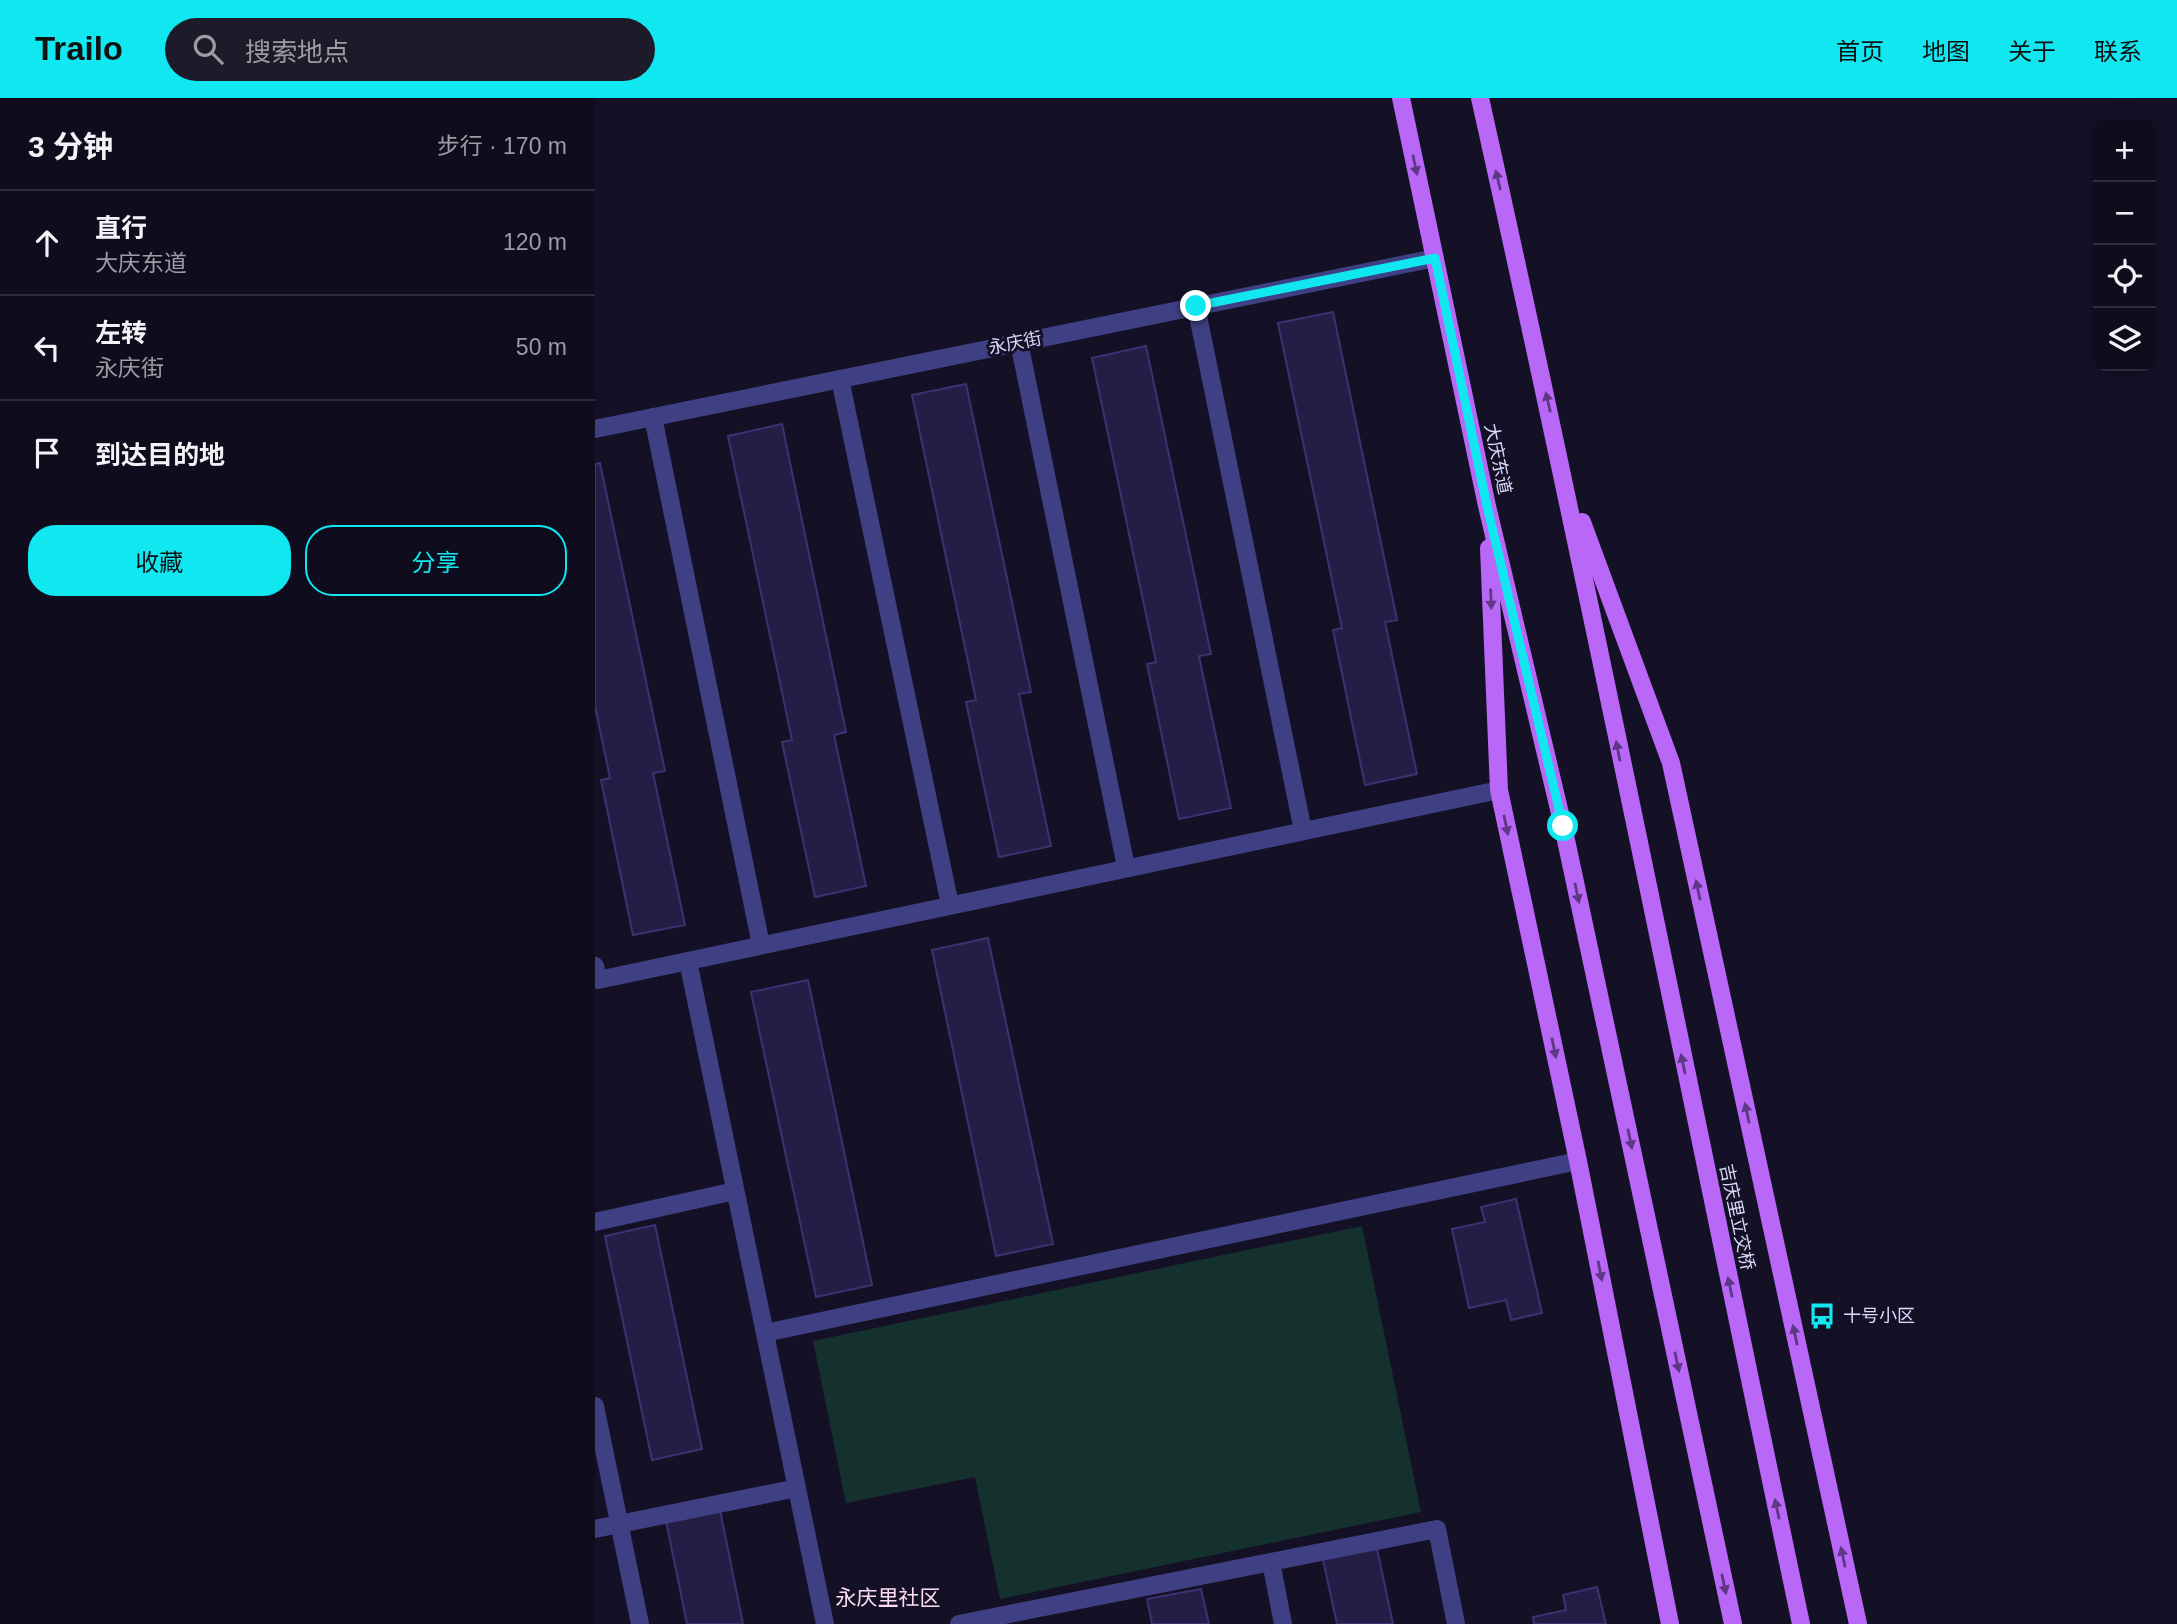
<!DOCTYPE html>
<html lang="zh">
<meta charset="utf-8">
<style>
:root{--surface:#0f0d1d;--page:#1d1b2a;--text:#f1f3f6;--muted:#9b9ca4;--line:#2f2d3b;--accent:#11e7f1}
body{margin:0;font-family:Helvetica,"Noto Sans SC",sans-serif;background:var(--page);color:var(--text)}
.controls{position:absolute;right:21px;top:21px;display:grid;overflow:hidden;border-radius:14px;box-shadow:0 7px 28px #0002}
.controls button{width:63px;height:63px;display:grid;place-items:center;padding:0;border:0;border-bottom:2px solid var(--line);background:var(--surface);color:var(--text);font:35px sans-serif}
.stop{position:absolute;width:21px;height:21px;margin:-16px;border:5px solid #11e7f1;border-radius:50%;background:#fff}
.stop.end{background:#11e7f1;border-color:#fff;box-shadow:0 2px 7px #0008}
.list{margin:0;padding:0;list-style:none}
h2{display:flex;justify-content:space-between;align-items:center;height:91px;margin:0;padding:0 28px;font-size:30px}
h2 small{font-size:23px;font-weight:400;color:var(--muted)}
.list li{display:grid;grid-template-columns:46px 1fr auto;gap:21px;align-items:center;box-sizing:border-box;height:105px;padding:0 28px;border-top:2px solid var(--line)}
.list b{display:block;font-size:26px;white-space:nowrap}
.list p{margin:0;font-size:23px;white-space:nowrap;color:var(--muted)}
.list em{font-size:23px;font-style:normal;color:var(--muted)}
.actions{display:flex;gap:14px;padding:21px 28px}
.actions a{flex:1;padding:16px 0;border:2px solid var(--accent);border-radius:28px;text-align:center;font-size:24px;color:var(--accent)}
.actions .main{background:var(--accent);color:#111}
.icon{flex:none;width:38px;height:38px;fill:none;stroke:currentColor;stroke-width:2;stroke-linecap:round;stroke-linejoin:round}
.map{position:relative;flex:none;width:1582px;height:1526px;overflow:hidden}
header{display:flex;align-items:center;gap:42px;box-sizing:border-box;height:98px;padding:0 35px;background:var(--accent);color:#111}
header strong{font-size:33px}
nav{display:flex;gap:38px;margin-inline-start:auto;font-size:24px}
.search{width:490px;height:63px;background:var(--page);display:flex;align-items:center;gap:18px;box-sizing:border-box;padding:0 24px;border-radius:38px;color:var(--muted);font-size:26px}
main{display:flex}
aside{flex:1;background:var(--surface)}
.map>svg:first-child{display:block}
.green{fill:#15312e}
.building{fill:#241e47;stroke:#3b3271;stroke-width:2}
.lines{fill:none;stroke-linecap:round;stroke-linejoin:round}
.minor{stroke:#3f4083;stroke-width:18}
.major{stroke:#b967f6;stroke-width:18}
.oneway{fill:#5e3884}
.route{stroke:#11e7f1;stroke-width:9}
.labels{text-anchor:middle;stroke-width:6;stroke-linejoin:round;paint-order:stroke}
.street-label{font-size:18px;fill:#dbd9fd;stroke:#141127}
.poi-label{font-size:18px;fill:#dbd9fd;stroke:#141127;text-anchor:start}
.quarter-label{font-size:21px;fill:#fddbf2;stroke:#141127}
</style>
<header>
<strong>Trailo</strong>
<div class="search"><svg class="icon" aria-label="search" viewBox="0 0 24 24"><circle cx="10" cy="10" r="6"/><path d="M15 15l6 6"/></svg>搜索地点</div>
<nav><a>首页</a><a>地图</a><a>关于</a><a>联系</a></nav>
</header>
<main>
<aside>
<h2>3 分钟<small>步行 · 170 m</small></h2>
<ul class="list">
<li><svg class="icon" aria-label="ahead" viewBox="0 0 24 24"><path d="M12 20V5M6 11l6-6 6 6"/></svg><div><b>直行</b><p>大庆东道</p></div><em>120 m</em></li>
<li><svg class="icon" aria-label="left" viewBox="0 0 24 24"><path d="M17 20v-9H6M10 6l-5 5 5 5"/></svg><div><b>左转</b><p>永庆街</p></div><em>50 m</em></li>
<li><svg class="icon" aria-label="arrive" viewBox="0 0 24 24"><path d="M6 21V4h12l-3 4 3 4H6"/></svg><div><b>到达目的地</b></div></li>
</ul>
<div class="actions"><a class="main">收藏</a><a>分享</a></div>
</aside>
<div class="map">
<svg width="1582" height="1526" viewBox="0 0 1582 1526">
<rect width="100%" height="100%" fill="#141127"/>
<path class="green" d="M 767,1128 L 826,1414 L 405,1501 L 380,1379 L 251,1405 L 218,1243 Z"/>
<g class="building">
<path d="M 738,214 L 802,522 L 790,524 L 822,676 L 770,687 L 738,532 L 747,530 L 683,225 Z"/>
<path d="M 551,248 L 616,556 L 604,558 L 636,710 L 584,721 L 552,566 L 561,564 L 497,260 Z"/>
<path d="M 371,286 L 436,594 L 424,596 L 456,748 L 404,759 L 371,604 L 381,602 L 317,297 Z"/>
<path d="M 187,326 L 251,634 L 239,637 L 271,788 L 220,799 L 187,644 L 197,642 L 133,338 Z"/>
<path d="M 5,365 L 70,673 L 58,675 L 90,827 L 38,837 L 6,682 L 15,680 L 0,608 L 0,366 Z"/>
<path d="M 393,840 L 458,1146 L 401,1158 L 337,852 Z"/>
<path d="M 213,882 L 277,1187 L 221,1199 L 156,894 Z"/>
<path d="M 921,1101 L 947,1215 L 916,1222 L 911,1202 L 874,1210 L 857,1131 L 890,1124 L 886,1109 Z"/>
<path d="M 60,1127 L 107,1351 L 57,1362 L 10,1138 Z"/>
<path d="M 125,1412 L 148,1526 L 92,1526 L 71,1423 Z"/>
<path d="M 781,1446 L 798,1526 L 742,1526 L 727,1457 Z"/>
<path d="M 1002,1489 L 1011,1526 L 939,1526 L 938,1519 L 971,1512 L 968,1497 Z"/>
<path d="M 606,1491 L 614,1526 L 557,1526 L 552,1501 Z"/>
</g>
<g class="lines">
<g class="minor">
<path d="M 601,208 L 708,733"/>
<path d="M 424,244 L 531,769"/>
<path d="M 245,281 L 355,807"/>
<path d="M 58,319 L 166,847"/>
<path d="M 0,331 L 840,160"/>
<path d="M 93,863 L 230,1526"/>
<path d="M 0,868 L 3,882 L 904,692"/>
<path d="M 0,1124 L 140,1093"/>
<path d="M 170,1235 L 983,1063"/>
<path d="M 0,1308 L 45,1526"/>
<path d="M 0,1431 L 202,1390"/>
<path d="M 676,1464 L 688,1526"/>
<path d="M 364,1526 L 842,1431 L 861,1526"/>
</g>
<g class="major">
<path d="M 806,0 L 892,408 L 968,728 L 1138,1526"/>
<path d="M 885,0 C 998,507 1099,1017 1206,1526"/>
<path d="M 987,424 L 1076,665 L 1263,1526"/>
<path d="M 894,450 L 904,692 L 983,1063 L 1075,1526"/>
</g>
</g>
<defs><path id="oneway-solid" d="M-6-.8H1V-3.2L6.5 0L1 3.2V.8H-6Z" transform="scale(1.75)"/></defs>
<g class="oneway">
<use href="#oneway-solid" transform="translate(820 67) rotate(78)"/>
<use href="#oneway-solid" transform="translate(903 82) rotate(-103)"/>
<use href="#oneway-solid" transform="translate(953 304) rotate(-103)"/>
<use href="#oneway-solid" transform="translate(896 501) rotate(88)"/>
<use href="#oneway-solid" transform="translate(1023 653) rotate(-101)"/>
<use href="#oneway-solid" transform="translate(911 727) rotate(78)"/>
<use href="#oneway-solid" transform="translate(1103 792) rotate(-102)"/>
<use href="#oneway-solid" transform="translate(982 795) rotate(78)"/>
<use href="#oneway-solid" transform="translate(959 950) rotate(78)"/>
<use href="#oneway-solid" transform="translate(1088 966) rotate(-102)"/>
<use href="#oneway-solid" transform="translate(1152 1015) rotate(-102)"/>
<use href="#oneway-solid" transform="translate(1035 1041) rotate(78)"/>
<use href="#oneway-solid" transform="translate(1005 1173) rotate(79)"/>
<use href="#oneway-solid" transform="translate(1135 1189) rotate(-102)"/>
<use href="#oneway-solid" transform="translate(1200 1237) rotate(-102)"/>
<use href="#oneway-solid" transform="translate(1082 1264) rotate(78)"/>
<use href="#oneway-solid" transform="translate(1182 1411) rotate(-102)"/>
<use href="#oneway-solid" transform="translate(1248 1459) rotate(-102)"/>
<use href="#oneway-solid" transform="translate(1129 1486) rotate(78)"/>
</g>
<g class="lines">
<path class="route" d="M 601,208 L 840,160 L 892,408 L 968,728"/>
</g>
<defs>
<g id="bus-bare" transform="scale(2.1)"><path d="M-5-6H5V4H4V6H2V4H-2V6H-4V4H-5ZM-3.5-4V0h7V-4ZM-3.5 1.2v1.5H-2V1.2ZM2 1.2v1.5H3.5V1.2Z" fill="#11e7f1" stroke="#141127" stroke-width="2.5" paint-order="stroke"/></g>
</defs>
<g fill-rule="evenodd">
<use href="#bus-bare" x="1227" y="1218"/>
</g>
<g class="labels">
<g class="street-label">
<text transform="translate(420 245) rotate(-11)" y="6">永庆街</text>
<text transform="translate(903 361) rotate(78)" y="6">大庆东道</text>
<text transform="translate(1142 1119) rotate(78)" y="6">吉庆里立交桥</text>
</g>
<g class="poi-label">
<text x="1248" y="1224">十号小区</text>
</g>
<g class="quarter-label">
<text x="293" y="1507">永庆里社区</text>
</g>
</g>
</svg>
<div class="controls">
<button>+</button>
<button>−</button>
<button><svg class="icon" aria-label="locate" viewBox="0 0 24 24"><circle cx="12" cy="12" r="6"/><path d="M12 2v4M12 18v4M2 12h4M18 12h4"/></svg></button>
<button><svg class="icon" aria-label="layers" viewBox="0 0 24 24"><path d="M12 4l9 5-9 5-9-5zM3 14l9 5 9-5"/></svg></button>
</div>
<div class="stop" style="left:968px;top:728px"></div>
<div class="stop end" style="left:601px;top:208px"></div>
</div>
</main>
